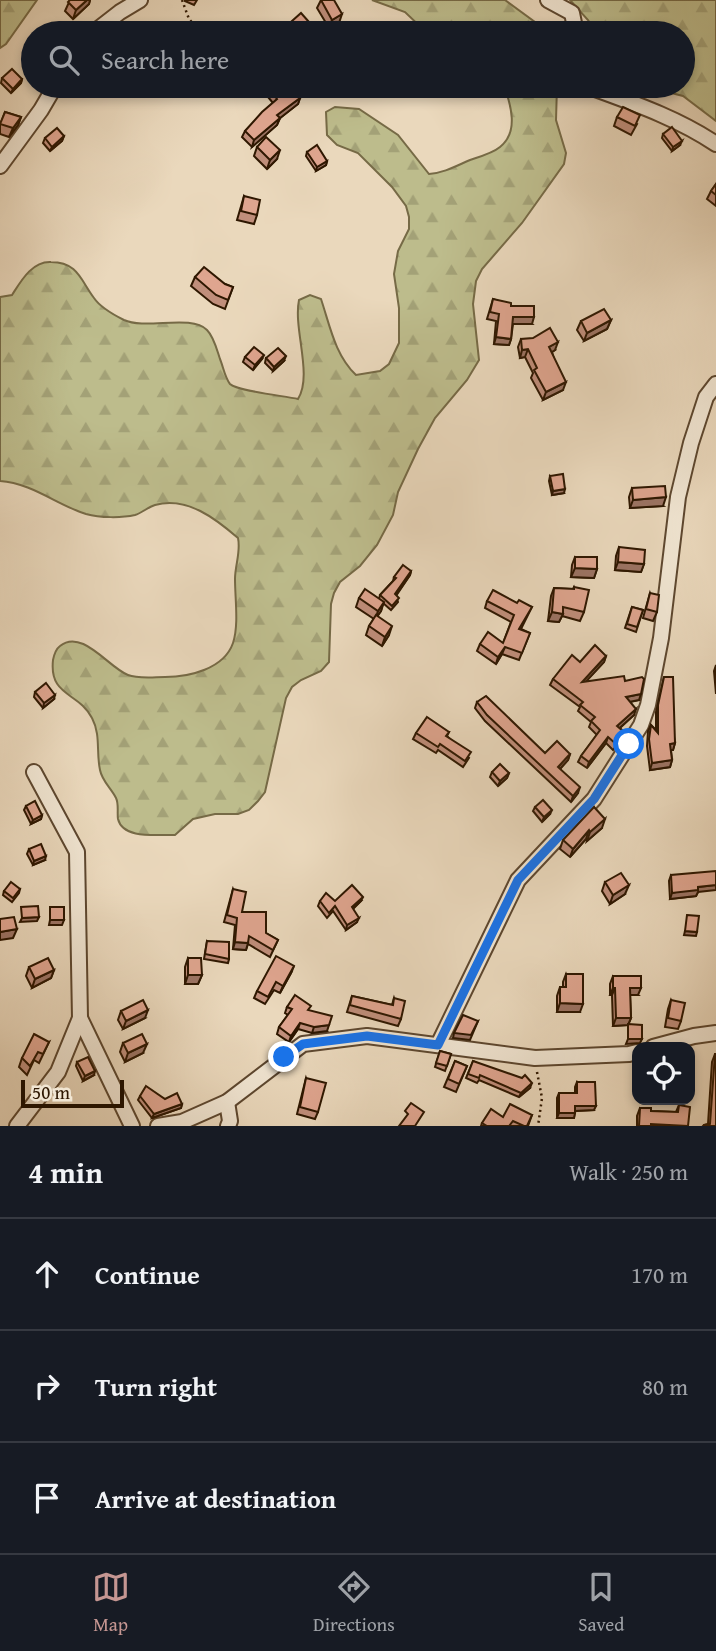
<!DOCTYPE html>
<meta charset="utf-8">
<style>
:root{--surface:#171b24;--page:#20242c;--text:#f1f3f6;--muted:#9ea1a6;--line:#363941;--accent:#c59692}
body{margin:0;font-family:"Gentium Book Plus",serif;background:var(--page);color:var(--text)}
.controls{position:absolute;right:21px;bottom:21px;display:grid;overflow:hidden;border-radius:14px;box-shadow:0 4px 10px #0003}
.controls button{width:63px;height:63px;display:grid;place-items:center;padding:0;border:0;border-bottom:2px solid var(--line);background:var(--surface);color:var(--text);font:35px sans-serif}
.scale{position:absolute;left:21px;bottom:18px;width:103px;box-sizing:border-box;padding-left:7px;border:4px solid #2e1700;border-top:0;font-size:19px;line-height:24px;white-space:nowrap;color:#2e1700;-webkit-text-stroke:5px #f1e6d3;paint-order:stroke}
.stop{position:absolute;width:21px;height:21px;margin:-16px;border:5px solid #1a73e8;border-radius:50%;background:#fff}
.stop.end{background:#1a73e8;border-color:#fff;box-shadow:0 2px 7px #0008}
.list{margin:0;padding:0;list-style:none}
h2{display:flex;justify-content:space-between;align-items:center;height:91px;margin:0;padding:0 28px;font-size:30px}
h2 small{font-size:23px;font-weight:400;color:var(--muted)}
.list li{display:grid;grid-template-columns:46px 1fr auto;gap:21px;align-items:center;box-sizing:border-box;height:112px;padding:0 28px;border-top:2px solid var(--line)}
.list b{display:block;font-size:26px;white-space:nowrap}
.list em{font-size:23px;font-style:normal;color:var(--muted)}
.icon{flex:none;width:38px;height:38px;fill:none;stroke:currentColor;stroke-width:2;stroke-linecap:round;stroke-linejoin:round}
.map{position:relative;flex:none;width:716px;height:1126px;overflow:hidden}
.search{position:absolute;background:var(--surface);box-shadow:0 4px 10px #0003;left:21px;right:21px;top:21px;height:77px;display:flex;align-items:center;gap:18px;box-sizing:border-box;padding:0 24px;border-radius:38px;color:var(--muted);font-size:26px}
.sheet{height:427px;background:var(--surface)}
nav{display:flex;justify-content:space-around;align-items:center;box-sizing:border-box;height:98px;border-top:2px solid var(--line);background:var(--surface);font-size:19px;color:var(--muted)}
nav a{display:grid;justify-items:center;gap:4px}
nav .on{color:var(--accent)}
.map>svg:first-child{display:block}
.forest{fill:url(#forest-firs);stroke:#766a46;stroke-width:2}
.lines{fill:none;stroke-linecap:round;stroke-linejoin:round}
.street-casing{stroke:#5d472f;stroke-width:18}
.path{stroke:#2e1700;stroke-width:2.5;stroke-dasharray:2 3.5;stroke-linecap:butt}
.street{stroke:#f1e6d3;stroke-width:14}
.wall{fill:#c08e7b;stroke:#2e1700;stroke-width:2}
.shaded-wall{fill:#9c7464;stroke:#2e1700;stroke-width:2}
.building{fill:#dfa58f;stroke:#2e1700;stroke-width:2}
.route{stroke:#1a73e8;stroke-width:9}
</style>
<div class="map">
<svg width="716" height="1126" viewBox="0 0 716 1126">
<defs>
<pattern id="forest-firs" width="22" height="20" patternUnits="userSpaceOnUse" patternTransform="scale(1.75)"><rect width="22" height="20" fill="#bdbc8c"/><path d="M5 1l3.5 6h-7zM16 11l3.5 6h-7z" fill="#a3a177"/></pattern>
</defs>
<rect width="100%" height="100%" fill="#ead8bc"/>
<filter id="stains"><feTurbulence type="fractalNoise" baseFrequency=".00286" numOctaves="4"/><feColorMatrix values="0 0 0 0 .2 0 0 0 0 .09 0 0 0 0 .02 0 0 0 .5 -.17"/></filter>
<radialGradient id="worn" r=".72"><stop offset=".6" stop-color="#630" stop-opacity="0"/><stop offset="1" stop-color="#630" stop-opacity=".3"/></radialGradient>
<g class="forest">
<path d="M 0,0 L 37,0 L 6,44 L 0,48 Z"/>
<path d="M 372,0 L 505,0 L 550,33 L 427,33 L 405,12 Z"/>
<path d="M 570,0 L 716,0 L 716,121 L 683,96 L 644,86 L 683,86 L 683,33 L 597,33 L 588,20 Z"/>
<path d="M 504,86 L 557,86 L 556,120 L 566,153 L 564,164 L 522,223 L 482,269 L 476,281 L 473,304 L 479,360 L 467,380 L 435,418 L 418,449 L 398,492 L 393,515 L 377,545 L 360,566 L 340,582 L 334,593 L 331,604 L 329,662 L 321,671 L 301,680 L 292,687 L 286,698 L 265,792 L 258,801 L 249,810 L 238,814 L 215,814 L 193,819 L 175,835 C 159,834 123,840 118,819 C 117,812 119,804 116,798 C 111,788 102,781 100,770 C 96,752 101,735 92,718 C 79,692 49,697 53,660 C 54,655 56,649 60,646 C 82,628 109,668 128,675 C 138,679 154,677 165,677 C 189,677 224,669 233,643 C 239,625 235,599 235,579 C 235,565 241,552 238,538 C 216,519 187,496 155,505 C 148,507 142,513 135,515 C 122,518 100,518 86,514 C 57,505 32,483 0,481 L 0,297 L 12,295 C 21,281 32,261 51,262 C 78,262 81,281 94,298 C 100,307 114,315 124,320 C 146,330 191,314 207,330 C 214,337 217,350 220,359 C 223,366 225,378 230,384 C 237,391 285,396 298,399 C 313,375 293,329 299,300 L 310,295 L 321,299 C 330,326 335,355 356,375 L 380,371 L 389,364 L 399,343 L 399,308 L 394,274 L 398,251 L 409,229 L 409,217 L 406,206 L 392,187 L 358,153 L 337,145 L 327,135 L 326,112 L 335,107 L 359,109 L 398,135 L 429,174 C 444,173 456,166 470,160 C 479,157 493,153 500,147 C 519,132 511,105 504,86 Z"/>
</g>
<g class="lines">
<g class="street-casing">
<g id="street">
<path d="M 548,0 L 572,13 L 576,33"/>
<path d="M 93,33 L 120,12 L 140,0"/>
<path d="M 593,86 L 595,89 C 636,104 679,119 716,144"/>
<path d="M 0,166 L 41,110 L 55,86"/>
<path d="M 80,1018 L 132,1126"/>
<path d="M 438,1045 L 518,880 L 594,799 L 641,725 L 648,705 L 661,638 L 678,497 L 691,443 L 706,397 L 716,384"/>
<path d="M 653,1047 L 694,1036 L 716,1033"/>
<path d="M 227,1102 L 230,1121 L 228,1126"/>
<path d="M 17,1126 L 58,1072 L 80,1018 L 77,852 L 34,772"/>
<path d="M 158,1126 L 182,1122 L 227,1102 L 303,1044 L 367,1036 L 535,1058 L 629,1054 L 637,1052"/>
</g>
</g>
<g class="path">
<path d="M 182,0 L 189,19 L 201,33"/>
<path d="M 537,1072 L 542,1098 L 538,1126"/>
</g>
<use href="#street" class="street"/>
</g>
<g class="wall">
<path d="M 70,0 L 90,0 L 89,4 L 73,19 L 65,11 Z"/>
<path d="M 185,0 L 197,0 L 194,5 L 185,1 Z"/>
<path d="M 321,0 L 339,23 L 329,28 L 317,8 Z"/>
<path d="M 2,78 L 22,79 L 21,83 L 11,93 L 1,83 Z"/>
<path d="M 259,86 L 289,86 L 300,98 L 298,104 L 280,118 L 277,125 L 252,147 L 242,137 L 245,131 L 273,103 Z"/>
<path d="M 5,112 L 21,117 L 18,125 L 9,137 L 0,134 L 0,125 Z"/>
<path d="M 617,117 L 637,124 L 631,135 L 614,126 Z"/>
<path d="M 663,134 L 680,145 L 672,151 L 662,138 Z"/>
<path d="M 64,136 L 62,141 L 50,151 L 43,143 L 45,138 Z"/>
<path d="M 257,147 L 277,159 L 267,169 L 254,156 Z"/>
<path d="M 307,152 L 327,161 L 326,165 L 316,171 L 306,156 Z"/>
<path d="M 716,184 L 716,206 L 707,199 L 711,191 Z"/>
<path d="M 244,196 L 257,215 L 254,224 L 237,220 Z"/>
<path d="M 195,277 L 225,284 L 233,287 L 225,309 L 213,304 L 191,286 Z"/>
<path d="M 493,299 L 511,306 L 532,324 L 513,324 L 511,339 L 509,345 L 494,344 L 496,321 L 487,319 Z"/>
<path d="M 611,320 L 607,329 L 584,341 L 577,330 L 581,321 Z"/>
<path d="M 521,339 L 555,350 L 552,352 L 563,390 L 543,400 L 531,378 L 533,373 L 525,357 L 520,358 L 518,347 Z"/>
<path d="M 245,357 L 262,359 L 253,370 L 243,362 Z"/>
<path d="M 266,358 L 284,361 L 273,371 L 265,363 Z"/>
<path d="M 550,476 L 564,493 L 552,495 L 549,481 Z"/>
<path d="M 632,488 L 663,506 L 630,508 L 629,497 Z"/>
<path d="M 619,547 L 644,564 L 641,572 L 615,570 L 616,556 Z"/>
<path d="M 575,557 L 597,569 L 594,578 L 571,577 L 572,565 Z"/>
<path d="M 411,571 L 410,575 L 396,595 L 398,602 L 391,610 L 383,603 L 381,611 L 377,616 L 389,635 L 382,646 L 366,635 L 369,626 L 374,619 L 356,607 L 359,598 L 379,599 L 380,595 L 393,581 L 394,577 Z"/>
<path d="M 574,587 L 584,612 L 580,621 L 562,616 L 559,622 L 548,621 L 551,596 L 554,588 L 573,589 Z"/>
<path d="M 650,593 L 657,612 L 653,621 L 643,618 Z"/>
<path d="M 487,601 L 517,603 L 532,607 L 521,629 L 530,633 L 519,660 L 502,654 L 496,664 L 477,651 L 480,644 L 503,643 L 511,622 L 485,608 Z"/>
<path d="M 632,607 L 643,610 L 636,632 L 625,628 Z"/>
<path d="M 606,656 L 604,662 L 586,681 L 625,681 L 639,700 L 630,702 L 634,715 L 620,728 L 624,732 L 622,738 L 613,750 L 606,743 L 587,768 L 578,762 L 581,756 L 597,735 L 589,727 L 591,722 L 578,711 L 580,707 L 550,685 L 553,679 L 580,662 Z"/>
<path d="M 716,665 L 716,694 L 714,671 Z"/>
<path d="M 664,677 L 675,743 L 673,750 L 671,750 L 672,760 L 670,767 L 650,770 L 647,746 L 648,731 L 651,725 L 656,730 L 656,712 Z"/>
<path d="M 35,692 L 54,699 L 43,708 L 34,697 Z"/>
<path d="M 477,702 L 545,753 L 570,754 L 568,760 L 560,769 L 578,793 L 571,802 L 485,721 L 475,708 Z"/>
<path d="M 449,732 L 447,736 L 469,758 L 463,767 L 438,750 L 436,753 L 413,739 L 416,733 Z"/>
<path d="M 492,772 L 509,773 L 507,778 L 498,786 L 490,777 Z"/>
<path d="M 26,806 L 42,815 L 41,819 L 31,824 L 24,810 Z"/>
<path d="M 535,807 L 550,814 L 542,822 L 533,811 Z"/>
<path d="M 594,807 L 602,828 L 587,841 L 586,839 L 570,857 L 560,849 L 563,840 Z"/>
<path d="M 29,849 L 45,860 L 33,865 L 27,854 Z"/>
<path d="M 671,875 L 698,892 L 696,896 L 670,899 L 669,881 Z"/>
<path d="M 605,882 L 625,894 L 610,904 L 602,891 Z"/>
<path d="M 20,889 L 19,893 L 12,902 L 3,895 L 4,891 Z"/>
<path d="M 233,889 L 242,912 L 266,933 L 278,940 L 270,957 L 248,944 L 246,950 L 233,949 L 235,925 L 224,922 Z"/>
<path d="M 320,901 L 361,901 L 353,909 L 357,922 L 346,930 L 333,911 L 327,918 L 318,906 Z"/>
<path d="M 207,941 L 229,959 L 228,963 L 204,959 Z"/>
<path d="M 188,958 L 202,975 L 198,984 L 185,984 L 185,967 Z"/>
<path d="M 29,967 L 54,970 L 51,978 L 32,988 L 26,976 Z"/>
<path d="M 291,973 L 280,993 L 274,990 L 265,1004 L 254,998 L 257,991 Z"/>
<path d="M 566,974 L 580,1012 L 557,1012 L 557,996 L 560,987 L 563,987 L 563,982 Z"/>
<path d="M 613,976 L 638,995 L 630,995 L 631,1018 L 628,1025 L 613,1026 L 612,995 L 610,995 L 610,984 Z"/>
<path d="M 352,996 L 392,1005 L 394,998 L 401,1019 L 398,1026 L 347,1012 Z"/>
<path d="M 671,1000 L 681,1021 L 678,1029 L 665,1027 L 668,1009 Z"/>
<path d="M 287,1007 L 309,1011 L 327,1031 L 312,1033 L 298,1029 L 289,1042 L 277,1034 L 279,1027 L 288,1015 L 285,1013 Z"/>
<path d="M 121,1011 L 145,1018 L 123,1029 L 118,1020 Z"/>
<path d="M 49,1042 L 39,1063 L 34,1060 L 27,1075 L 19,1067 L 22,1058 Z"/>
<path d="M 123,1043 L 143,1053 L 125,1062 L 120,1052 Z"/>
<path d="M 440,1051 L 451,1054 L 445,1071 L 435,1067 Z"/>
<path d="M 715,1054 L 716,1126 L 703,1126 L 704,1125 L 708,1124 L 712,1062 Z"/>
<path d="M 455,1061 L 467,1066 L 456,1092 L 444,1087 Z"/>
<path d="M 473,1061 L 530,1088 L 519,1097 L 479,1080 L 477,1083 L 466,1078 Z"/>
<path d="M 77,1062 L 94,1075 L 83,1081 L 76,1066 Z"/>
<path d="M 306,1078 L 318,1112 L 315,1119 L 297,1114 Z"/>
<path d="M 577,1082 L 594,1110 L 575,1111 L 574,1118 L 557,1118 L 557,1098 L 559,1093 L 575,1093 L 575,1087 Z"/>
<path d="M 140,1096 L 165,1099 L 182,1104 L 181,1108 L 152,1118 L 138,1100 Z"/>
<path d="M 679,1105 L 688,1126 L 637,1126 L 637,1116 L 640,1108 L 651,1111 L 676,1112 Z"/>
<path d="M 532,1115 L 528,1126 L 481,1126 L 482,1123 L 503,1117 Z"/>
</g>
<g class="shaded-wall">
<path d="M 87,0 L 90,0 L 89,4 L 73,19 L 76,10 Z"/>
<path d="M 342,14 L 339,23 L 329,28 L 332,20 Z"/>
<path d="M 309,22 L 306,30 L 303,33 L 297,33 Z"/>
<path d="M 22,79 L 21,83 L 11,93 L 13,89 Z"/>
<path d="M 300,98 L 298,104 L 275,122 L 277,115 Z"/>
<path d="M 21,117 L 18,125 L 9,137 L 13,128 Z"/>
<path d="M 280,118 L 277,125 L 252,147 L 254,140 Z"/>
<path d="M 64,136 L 62,141 L 50,151 L 52,147 Z"/>
<path d="M 682,141 L 680,145 L 672,151 L 673,147 Z"/>
<path d="M 280,150 L 277,159 L 267,169 L 270,160 Z"/>
<path d="M 327,161 L 326,165 L 316,171 L 317,167 Z"/>
<path d="M 513,317 L 534,317 L 532,324 L 511,324 Z"/>
<path d="M 611,320 L 607,329 L 584,341 L 587,333 Z"/>
<path d="M 496,337 L 511,339 L 509,345 L 494,344 Z"/>
<path d="M 558,342 L 555,350 L 547,355 L 549,347 Z"/>
<path d="M 528,349 L 525,357 L 520,358 L 522,350 Z"/>
<path d="M 264,355 L 262,359 L 253,370 L 255,365 Z"/>
<path d="M 286,356 L 284,361 L 273,371 L 274,367 Z"/>
<path d="M 566,382 L 563,390 L 543,400 L 546,392 Z"/>
<path d="M 565,489 L 564,493 L 552,495 L 553,491 Z"/>
<path d="M 666,497 L 663,506 L 630,508 L 633,500 Z"/>
<path d="M 618,562 L 644,564 L 641,572 L 615,570 Z"/>
<path d="M 575,568 L 597,569 L 594,578 L 571,577 Z"/>
<path d="M 411,571 L 410,575 L 394,599 L 395,594 Z"/>
<path d="M 384,602 L 381,611 L 375,620 L 378,611 Z"/>
<path d="M 552,612 L 563,614 L 559,622 L 548,621 Z"/>
<path d="M 392,626 L 389,635 L 382,646 L 385,637 Z"/>
<path d="M 505,647 L 502,654 L 496,664 L 498,657 Z"/>
<path d="M 606,656 L 604,662 L 580,688 L 582,682 Z"/>
<path d="M 641,694 L 639,700 L 624,703 L 626,697 Z"/>
<path d="M 55,695 L 54,699 L 43,708 L 44,703 Z"/>
<path d="M 636,709 L 634,715 L 615,732 L 617,726 Z"/>
<path d="M 608,737 L 606,743 L 587,768 L 589,762 Z"/>
<path d="M 675,743 L 673,750 L 667,750 L 670,744 Z"/>
<path d="M 570,754 L 568,760 L 556,773 L 558,767 Z"/>
<path d="M 672,760 L 670,767 L 650,770 L 652,763 Z"/>
<path d="M 509,773 L 507,778 L 498,786 L 500,781 Z"/>
<path d="M 580,787 L 578,793 L 571,802 L 573,796 Z"/>
<path d="M 552,810 L 550,814 L 542,822 L 544,817 Z"/>
<path d="M 42,815 L 41,819 L 31,824 L 33,820 Z"/>
<path d="M 605,819 L 602,828 L 587,841 L 590,832 Z"/>
<path d="M 589,830 L 586,839 L 570,857 L 573,849 Z"/>
<path d="M 46,856 L 45,860 L 33,865 L 34,861 Z"/>
<path d="M 629,885 L 625,894 L 610,904 L 613,895 Z"/>
<path d="M 716,885 L 716,890 L 698,892 L 696,896 L 670,899 L 672,893 L 698,887 Z"/>
<path d="M 363,897 L 361,901 L 350,911 L 352,907 Z"/>
<path d="M 39,917 L 37,921 L 20,922 L 22,918 Z"/>
<path d="M 359,918 L 357,922 L 346,930 L 347,925 Z"/>
<path d="M 50,920 L 64,920 L 62,925 L 49,925 Z"/>
<path d="M 17,929 L 13,938 L 0,940 L 0,932 Z"/>
<path d="M 685,931 L 697,932 L 696,936 L 684,935 Z"/>
<path d="M 235,942 L 248,943 L 246,950 L 233,949 Z"/>
<path d="M 294,966 L 291,973 L 280,993 L 283,986 Z"/>
<path d="M 54,970 L 51,978 L 32,988 L 35,979 Z"/>
<path d="M 188,975 L 202,975 L 198,984 L 185,984 Z"/>
<path d="M 613,988 L 615,988 L 612,995 L 610,995 Z"/>
<path d="M 630,988 L 641,988 L 638,995 L 627,995 Z"/>
<path d="M 560,1003 L 583,1004 L 580,1012 L 557,1012 Z"/>
<path d="M 148,1010 L 145,1018 L 123,1029 L 126,1021 Z"/>
<path d="M 616,1018 L 631,1018 L 628,1025 L 613,1026 Z"/>
<path d="M 478,1021 L 470,1040 L 453,1038 L 454,1033 Z"/>
<path d="M 300,1023 L 298,1029 L 289,1042 L 291,1036 Z"/>
<path d="M 329,1025 L 327,1031 L 312,1033 L 314,1027 Z"/>
<path d="M 628,1039 L 642,1039 L 640,1043 L 626,1044 Z"/>
<path d="M 147,1044 L 143,1053 L 125,1062 L 128,1053 Z"/>
<path d="M 95,1071 L 94,1075 L 83,1081 L 85,1076 Z"/>
<path d="M 532,1083 L 530,1088 L 519,1097 L 521,1093 Z"/>
<path d="M 182,1104 L 181,1108 L 152,1118 L 154,1114 Z"/>
<path d="M 575,1106 L 596,1106 L 594,1110 L 574,1111 Z"/>
<path d="M 559,1113 L 575,1113 L 574,1118 L 557,1118 Z"/>
</g>
<g class="building">
<path d="M 70,0 L 87,0 L 76,10 L 68,2 Z"/>
<path d="M 321,0 L 334,0 L 342,14 L 332,20 Z"/>
<path d="M 301,13 L 309,22 L 297,33 L 287,33 L 283,29 Z"/>
<path d="M 411,23 L 415,33 L 402,33 L 400,27 Z"/>
<path d="M 12,69 L 22,79 L 13,89 L 2,78 Z"/>
<path d="M 267,86 L 289,86 L 300,98 L 277,115 L 280,118 L 254,140 L 245,131 L 262,112 L 277,99 Z"/>
<path d="M 623,107 L 640,115 L 635,126 L 617,117 Z"/>
<path d="M 5,112 L 21,117 L 13,128 L 0,124 Z"/>
<path d="M 672,127 L 682,141 L 673,147 L 663,134 Z"/>
<path d="M 57,128 L 64,136 L 52,147 L 45,138 Z"/>
<path d="M 266,137 L 280,150 L 270,160 L 257,147 Z"/>
<path d="M 317,145 L 327,161 L 317,167 L 307,152 Z"/>
<path d="M 716,184 L 716,195 L 711,191 Z"/>
<path d="M 244,196 L 260,200 L 257,215 L 241,211 Z"/>
<path d="M 204,267 L 225,284 L 233,287 L 228,300 L 216,295 L 195,277 Z"/>
<path d="M 493,299 L 511,303 L 511,306 L 534,306 L 534,317 L 513,317 L 511,339 L 496,337 L 499,314 L 490,312 Z"/>
<path d="M 604,309 L 611,320 L 587,333 L 581,321 Z"/>
<path d="M 550,328 L 558,342 L 549,347 L 566,382 L 546,392 L 534,370 L 537,368 L 528,349 L 522,350 L 521,339 L 533,338 Z"/>
<path d="M 254,347 L 264,355 L 255,365 L 245,357 Z"/>
<path d="M 278,348 L 286,356 L 274,367 L 266,358 Z"/>
<path d="M 563,474 L 565,489 L 553,491 L 550,476 Z"/>
<path d="M 665,486 L 666,497 L 633,500 L 632,488 Z"/>
<path d="M 619,547 L 645,550 L 644,564 L 618,562 Z"/>
<path d="M 575,557 L 597,557 L 597,569 L 575,568 Z"/>
<path d="M 403,565 L 411,571 L 395,594 L 399,598 L 392,606 L 380,595 L 396,578 L 394,577 Z"/>
<path d="M 574,587 L 589,590 L 584,612 L 563,607 L 563,614 L 552,612 L 554,588 L 574,589 Z"/>
<path d="M 365,589 L 384,602 L 378,611 L 359,598 Z"/>
<path d="M 493,590 L 517,603 L 519,600 L 532,607 L 519,629 L 530,633 L 522,653 L 505,647 L 498,657 L 480,644 L 488,632 L 503,643 L 514,615 L 487,601 Z"/>
<path d="M 650,593 L 659,595 L 657,612 L 646,609 Z"/>
<path d="M 632,607 L 643,610 L 637,627 L 627,624 Z"/>
<path d="M 376,615 L 392,626 L 385,637 L 369,626 Z"/>
<path d="M 595,645 L 606,656 L 582,682 L 624,676 L 625,681 L 642,677 L 644,679 L 641,694 L 626,697 L 636,709 L 617,726 L 624,732 L 616,744 L 608,737 L 589,762 L 581,756 L 600,730 L 591,721 L 595,717 L 580,705 L 583,702 L 553,679 L 572,655 L 580,662 Z"/>
<path d="M 664,677 L 673,677 L 675,743 L 670,744 L 672,760 L 652,763 L 649,739 L 651,725 L 658,733 L 658,705 Z"/>
<path d="M 46,683 L 55,695 L 44,703 L 35,692 Z"/>
<path d="M 486,696 L 545,753 L 557,741 L 570,754 L 558,767 L 580,787 L 573,796 L 487,715 L 477,702 Z"/>
<path d="M 427,717 L 449,732 L 446,736 L 471,752 L 465,761 L 440,744 L 438,747 L 416,733 Z"/>
<path d="M 500,764 L 509,773 L 500,781 L 492,772 Z"/>
<path d="M 543,800 L 552,810 L 544,817 L 535,807 Z"/>
<path d="M 35,801 L 42,815 L 33,820 L 26,806 Z"/>
<path d="M 594,807 L 605,819 L 590,832 L 589,830 L 573,849 L 563,840 Z"/>
<path d="M 41,844 L 46,856 L 34,861 L 29,849 Z"/>
<path d="M 716,871 L 716,885 L 698,887 L 698,890 L 672,893 L 671,875 Z"/>
<path d="M 621,873 L 629,885 L 613,895 L 605,882 Z"/>
<path d="M 11,882 L 20,889 L 13,898 L 4,891 Z"/>
<path d="M 352,885 L 363,897 L 352,907 L 359,918 L 347,925 L 335,906 L 329,913 L 320,901 L 326,893 L 335,901 Z"/>
<path d="M 233,889 L 246,892 L 242,912 L 266,912 L 266,933 L 278,940 L 273,950 L 249,936 L 248,943 L 235,942 L 237,918 L 227,915 Z"/>
<path d="M 38,906 L 39,917 L 22,918 L 21,907 Z"/>
<rect x="50" y="907" width="14" height="13"/>
<path d="M 687,915 L 699,916 L 697,932 L 685,931 Z"/>
<path d="M 14,917 L 17,929 L 0,932 L 0,919 Z"/>
<path d="M 207,941 L 229,942 L 229,959 L 205,954 Z"/>
<path d="M 276,956 L 294,966 L 283,986 L 276,982 L 268,997 L 257,991 Z"/>
<path d="M 48,958 L 54,970 L 35,979 L 29,967 Z"/>
<path d="M 188,958 L 201,958 L 202,975 L 188,975 Z"/>
<path d="M 566,974 L 583,974 L 583,1004 L 560,1003 L 560,987 L 566,987 Z"/>
<path d="M 613,976 L 641,976 L 641,988 L 630,988 L 631,1018 L 616,1018 L 615,988 L 613,988 Z"/>
<path d="M 295,995 L 311,1006 L 308,1010 L 332,1016 L 329,1025 L 314,1027 L 300,1023 L 291,1036 L 279,1027 L 292,1009 L 287,1007 Z"/>
<path d="M 352,996 L 393,1005 L 394,998 L 405,1001 L 401,1019 L 350,1005 Z"/>
<path d="M 143,1000 L 148,1010 L 126,1021 L 121,1011 Z"/>
<path d="M 671,1000 L 685,1003 L 681,1021 L 668,1018 Z"/>
<path d="M 463,1015 L 478,1021 L 471,1035 L 454,1033 Z"/>
<path d="M 628,1024 L 642,1025 L 642,1039 L 628,1039 Z"/>
<path d="M 34,1034 L 49,1042 L 43,1054 L 38,1052 L 30,1066 L 22,1058 Z"/>
<path d="M 142,1034 L 147,1044 L 128,1053 L 123,1043 Z"/>
<path d="M 440,1051 L 451,1054 L 447,1066 L 436,1063 Z"/>
<path d="M 715,1054 L 716,1054 L 716,1126 L 704,1126 L 704,1125 L 710,1124 Z"/>
<path d="M 88,1057 L 95,1071 L 85,1076 L 77,1062 Z"/>
<path d="M 455,1061 L 467,1066 L 459,1084 L 448,1079 Z"/>
<path d="M 473,1061 L 522,1078 L 525,1075 L 532,1083 L 521,1093 L 480,1075 L 479,1078 L 468,1074 Z"/>
<path d="M 306,1078 L 326,1083 L 318,1112 L 300,1107 Z"/>
<path d="M 577,1082 L 595,1082 L 596,1106 L 575,1106 L 575,1113 L 559,1113 L 559,1093 L 577,1093 Z"/>
<path d="M 146,1086 L 165,1099 L 177,1093 L 182,1104 L 154,1114 L 140,1096 Z"/>
<path d="M 411,1103 L 424,1112 L 415,1126 L 399,1126 L 408,1114 L 405,1111 Z"/>
<path d="M 510,1104 L 532,1115 L 527,1126 L 524,1126 L 513,1121 L 509,1126 L 487,1126 L 482,1123 L 491,1109 L 503,1117 Z"/>
<path d="M 679,1105 L 690,1107 L 688,1126 L 651,1124 L 651,1126 L 639,1126 L 640,1108 L 651,1108 L 651,1111 L 678,1112 Z"/>
</g>
<g class="lines">
<path class="route" d="M 284,1057 L 303,1044 L 367,1036 L 438,1045 L 518,880 L 594,799 L 629,744"/>
</g>
<rect width="100%" height="100%" filter="url(#stains)"/>
<rect width="100%" height="100%" fill="url(#worn)"/>
</svg>
<div class="controls">
<button><svg class="icon" aria-label="locate" viewBox="0 0 24 24"><circle cx="12" cy="12" r="6"/><path d="M12 2v4M12 18v4M2 12h4M18 12h4"/></svg></button>
</div>
<div class="scale">50 m</div>
<div class="stop" style="left:629px;top:744px"></div>
<div class="stop end" style="left:284px;top:1057px"></div>
<div class="search"><svg class="icon" aria-label="search" viewBox="0 0 24 24"><circle cx="10" cy="10" r="6"/><path d="M15 15l6 6"/></svg>Search here</div>
</div>
<section class="sheet">
<h2>4 min<small>Walk · 250 m</small></h2>
<ul class="list">
<li><svg class="icon" aria-label="ahead" viewBox="0 0 24 24"><path d="M12 20V5M6 11l6-6 6 6"/></svg><div><b>Continue</b></div><em>170 m</em></li>
<li><svg class="icon" aria-label="right" viewBox="0 0 24 24"><path d="M7 20v-9h11M14 6l5 5-5 5"/></svg><div><b>Turn right</b></div><em>80 m</em></li>
<li><svg class="icon" aria-label="arrive" viewBox="0 0 24 24"><path d="M6 21V4h12l-3 4 3 4H6"/></svg><div><b>Arrive at destination</b></div></li>
</ul>
</section>
<nav>
<a class="on"><svg class="icon" aria-label="map" viewBox="0 0 24 24"><path d="M3 6l6-2 6 2 6-2v14l-6 2-6-2-6 2zM9 4v14M15 6v14"/></svg>Map</a>
<a><svg class="icon" aria-label="directions" viewBox="0 0 24 24"><path d="M12 3l9 9-9 9-9-9zM9 14v-3h6M13 9l2 2-2 2"/></svg>Directions</a>
<a><svg class="icon" aria-label="saved" viewBox="0 0 24 24"><path d="M7 4h10v16l-5-4-5 4z"/></svg>Saved</a>
</nav>
